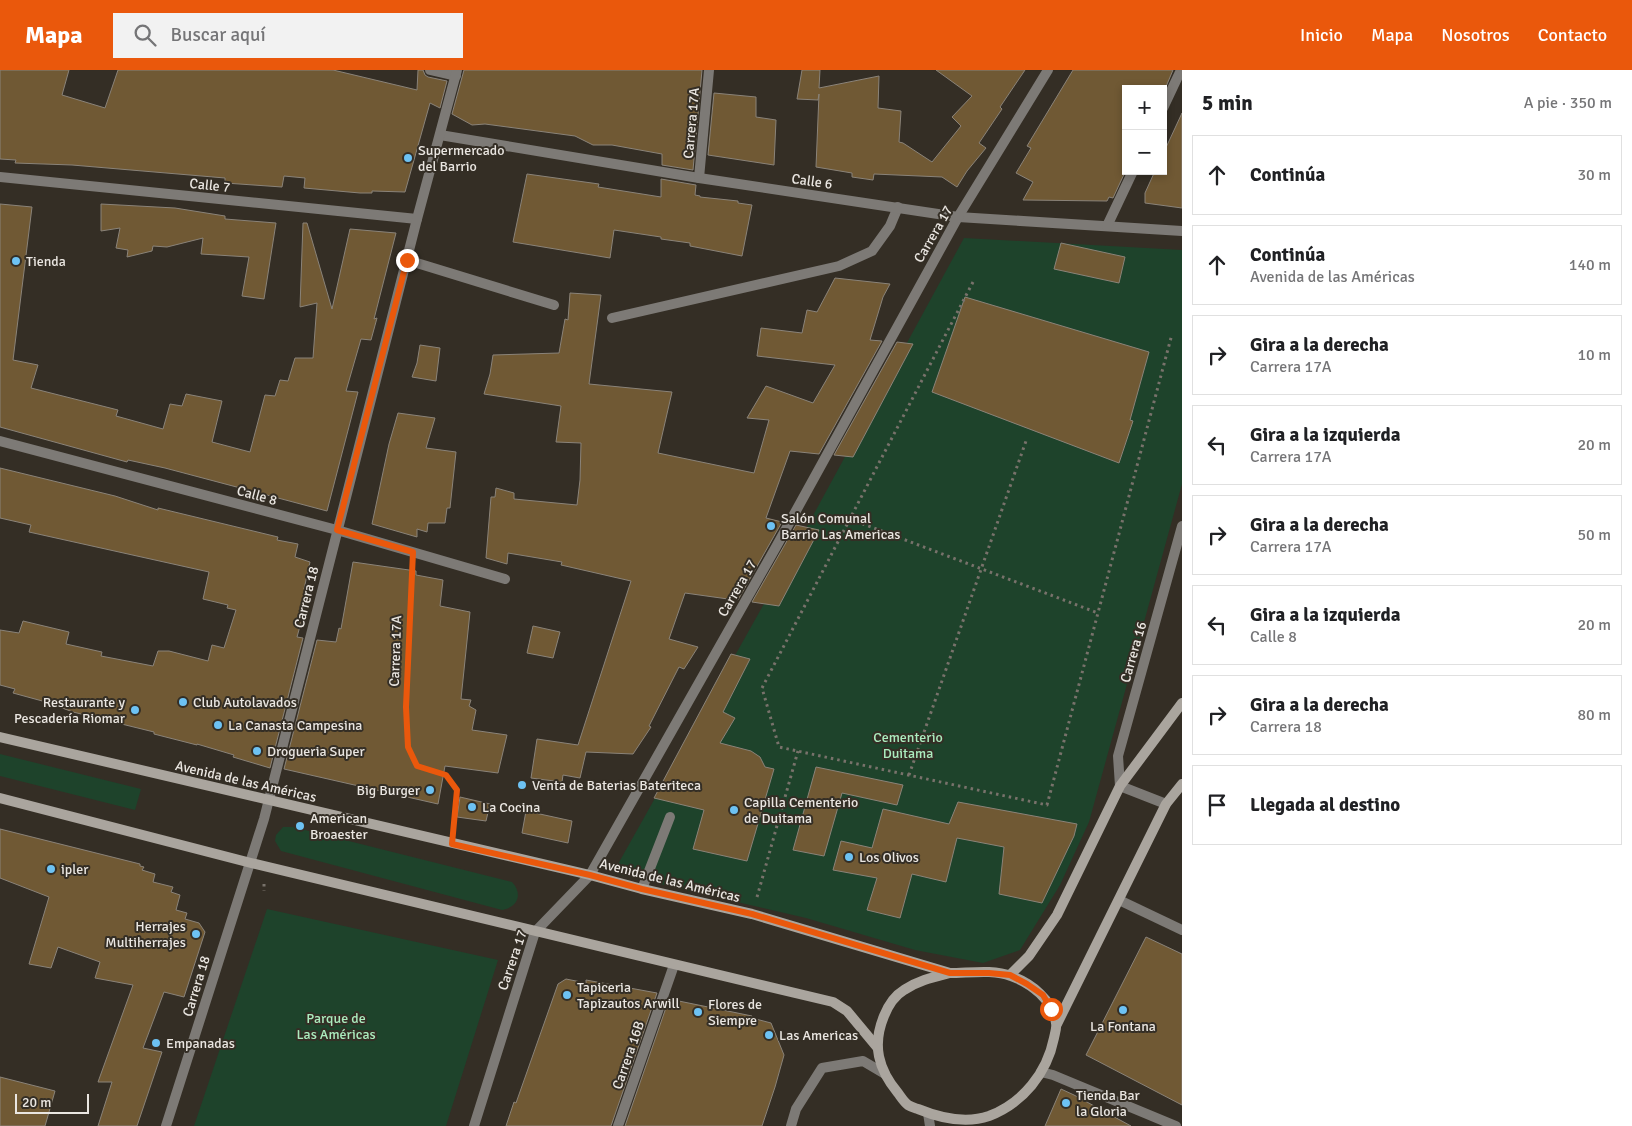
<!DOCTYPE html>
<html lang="es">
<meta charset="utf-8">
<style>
:root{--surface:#fff;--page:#f2f2f2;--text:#202124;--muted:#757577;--line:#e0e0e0;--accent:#ea580c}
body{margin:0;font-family:Signika,sans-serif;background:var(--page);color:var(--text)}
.controls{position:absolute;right:15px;top:15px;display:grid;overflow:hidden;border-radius:0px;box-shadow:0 2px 8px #0003}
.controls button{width:45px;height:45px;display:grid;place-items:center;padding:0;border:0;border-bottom:1px solid var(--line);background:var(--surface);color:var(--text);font:25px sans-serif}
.scale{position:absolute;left:15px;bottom:12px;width:74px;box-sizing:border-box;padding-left:5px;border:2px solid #eae6e1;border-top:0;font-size:14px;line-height:18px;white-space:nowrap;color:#eae6e1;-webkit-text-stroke:4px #342e25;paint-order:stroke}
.stop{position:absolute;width:15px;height:15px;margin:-11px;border:4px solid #ea580c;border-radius:50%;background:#fff}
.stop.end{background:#ea580c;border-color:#fff;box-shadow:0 1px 5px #0008}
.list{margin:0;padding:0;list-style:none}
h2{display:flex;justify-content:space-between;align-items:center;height:65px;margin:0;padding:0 20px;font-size:21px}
h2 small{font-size:16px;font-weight:400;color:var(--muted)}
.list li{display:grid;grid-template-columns:32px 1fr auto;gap:15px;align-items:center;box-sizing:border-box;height:80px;margin:0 10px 10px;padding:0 10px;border:1px solid var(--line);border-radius:0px}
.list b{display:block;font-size:19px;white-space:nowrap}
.list p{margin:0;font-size:16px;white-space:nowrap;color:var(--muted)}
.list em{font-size:16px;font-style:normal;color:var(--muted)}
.icon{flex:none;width:28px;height:28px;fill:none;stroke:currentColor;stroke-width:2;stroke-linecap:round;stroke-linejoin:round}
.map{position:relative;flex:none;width:1182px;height:1056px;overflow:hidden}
header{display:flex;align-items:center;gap:30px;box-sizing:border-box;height:70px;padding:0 25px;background:var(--accent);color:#fff}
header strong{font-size:24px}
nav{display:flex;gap:28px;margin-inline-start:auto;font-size:18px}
.search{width:350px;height:45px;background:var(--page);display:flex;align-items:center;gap:12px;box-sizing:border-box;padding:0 18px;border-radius:0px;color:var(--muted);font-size:19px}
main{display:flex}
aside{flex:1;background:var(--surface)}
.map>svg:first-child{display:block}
.green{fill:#1e432b}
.building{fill:#705934;stroke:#8a8379}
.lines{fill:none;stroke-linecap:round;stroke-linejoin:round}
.path{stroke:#78726b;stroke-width:3;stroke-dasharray:2.5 4;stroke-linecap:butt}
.service{stroke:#7d7a76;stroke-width:10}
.minor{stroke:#7d7a76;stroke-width:10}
.secondary{stroke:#aaa59e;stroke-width:10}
.route{stroke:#ea580c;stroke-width:6}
.poi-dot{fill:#6dc2f3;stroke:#342e25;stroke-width:2}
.labels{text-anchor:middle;stroke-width:4;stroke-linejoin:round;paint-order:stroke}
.street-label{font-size:14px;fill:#eae6e1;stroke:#342e25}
.poi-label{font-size:14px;fill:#eae6e1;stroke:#342e25;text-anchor:start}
.park-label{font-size:14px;fill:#abecbe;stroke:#342e25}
</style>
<header>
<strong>Mapa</strong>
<div class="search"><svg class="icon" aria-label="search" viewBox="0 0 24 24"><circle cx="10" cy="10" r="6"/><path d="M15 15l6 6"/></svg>Buscar aquí</div>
<nav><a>Inicio</a><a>Mapa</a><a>Nosotros</a><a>Contacto</a></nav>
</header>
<main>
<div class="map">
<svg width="1182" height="1056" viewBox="0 0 1182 1056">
<rect width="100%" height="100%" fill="#342e25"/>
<g class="green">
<path d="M 964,168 L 1182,180 L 1182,414 L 1089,752 L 1060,815 L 1020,880 L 983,893 L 915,880 L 806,848 L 613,803 L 797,475 Z"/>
<path d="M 0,684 L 141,719 L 135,740 L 0,706 Z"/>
<path d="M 283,757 L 293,757 L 512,812 C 523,824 518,837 502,840 L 281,781 L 275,771 L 276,765 Z"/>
<path d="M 267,839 L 498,890 L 446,1056 L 194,1056 Z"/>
</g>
<g class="building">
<path d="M 0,0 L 69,0 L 62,25 L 105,38 L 118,0 L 333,0 L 417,20 L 418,0 L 423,0 L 425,5 L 428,7 L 447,11 L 440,38 L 430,33 L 405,122 L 372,121 L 372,123 L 360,123 L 304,118 L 305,108 L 284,106 L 282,117 L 225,113 L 225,108 L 72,95 L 15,93 L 16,90 L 0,89 Z"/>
<path d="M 464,0 L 702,0 L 693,100 L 662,95 L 662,84 L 612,75 L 593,75 L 575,66 L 485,54 L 472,55 L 452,44 Z"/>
<path d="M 802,0 L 820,0 L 819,18 L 879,6 L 878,38 L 901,41 L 899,72 L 903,73 L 932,92 L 961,56 L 952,47 L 972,26 L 936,0 L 1025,0 L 1000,37 L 1002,39 L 979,73 L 986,78 L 967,101 L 957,117 L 942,107 L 874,104 L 873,110 L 852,107 L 852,103 L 816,97 L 819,24 L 818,30 L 797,29 Z"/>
<path d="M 1073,0 L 1173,0 L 1165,19 L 1126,19 L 1126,100 L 1113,128 L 1109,127 L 1107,131 L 1023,130 L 1033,112 L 1016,103 L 1031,78 L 1027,76 Z"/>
<path d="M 714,23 L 756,27 L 756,47 L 776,50 L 774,95 L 708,85 Z"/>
<path d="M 1182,43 L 1182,138 L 1145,133 L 1145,123 L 1155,101 L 1163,101 L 1163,84 Z"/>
<path d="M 527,104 L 599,114 L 598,117 L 661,127 L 661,109 L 696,115 L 695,125 L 700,126 L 700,127 L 738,131 L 738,133 L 752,135 L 742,186 L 690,176 L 690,173 L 661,169 L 661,167 L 614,160 L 610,188 L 513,172 Z"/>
<path d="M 0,134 L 32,137 L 13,290 L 38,295 L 31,318 L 118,340 L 116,346 L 163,359 L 170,334 L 182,336 L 186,324 L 222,331 L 212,372 L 250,382 L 265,325 L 275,326 L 280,310 L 288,311 L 295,288 L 313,288 L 317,233 L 300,237 L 303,153 L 307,153 L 332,239 L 350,159 L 396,163 L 374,249 L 377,248 L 371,270 L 361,269 L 346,321 L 358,322 L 327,441 L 165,398 L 128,390 L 127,392 L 0,357 Z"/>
<path d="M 101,134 L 175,138 L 225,146 L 225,149 L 276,153 L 264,229 L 242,226 L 249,187 L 201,184 L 203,168 L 167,177 L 153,176 L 152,181 L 127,187 L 128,180 L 116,178 L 120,158 L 101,161 Z"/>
<path d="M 1061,173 L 1125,187 L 1119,213 L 1054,199 Z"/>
<path d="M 835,208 L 890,214 L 883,227 L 870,270 L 882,271 L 819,384 L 790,381 L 766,448 L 782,452 L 738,530 L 730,525 L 728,529 L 685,523 L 669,569 L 698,577 L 684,599 L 679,597 L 649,656 L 651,657 L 633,684 L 586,682 L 580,708 L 563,705 L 562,712 L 531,708 L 537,669 L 578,675 L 631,511 L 561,495 L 562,492 L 508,483 L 507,494 L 486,488 L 491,427 L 495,427 L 496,418 L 514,423 L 514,429 L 577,435 L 580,410 L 581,373 L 556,372 L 561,336 L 484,324 L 490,304 L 493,285 L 559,283 L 565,249 L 568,250 L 570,223 L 601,225 L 589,314 L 672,322 L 658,383 L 754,403 L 769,350 L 747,348 L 766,316 L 813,333 L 835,295 L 757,286 L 761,258 L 802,263 L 807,240 L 817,242 Z"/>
<path d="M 965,227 L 1149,282 L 1130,350 L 1133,351 L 1119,393 L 932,322 Z"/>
<path d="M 897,272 L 913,274 L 853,387 L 834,385 Z"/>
<path d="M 420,275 L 440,278 L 436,311 L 412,307 L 417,293 Z"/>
<path d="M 398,343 L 435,348 L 426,378 L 456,382 L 450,438 L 447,438 L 445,453 L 428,453 L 427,462 L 417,459 L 417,467 L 372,454 L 389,374 Z"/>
<path d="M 0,398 L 115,426 L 158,440 L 158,438 L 278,467 L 277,470 L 298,474 L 295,487 L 310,492 L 304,519 L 310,520 L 297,567 L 303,568 L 270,698 L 233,687 L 234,685 L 197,674 L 197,675 L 154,664 L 154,662 L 73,642 L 46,632 L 13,623 L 15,619 L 0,615 L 0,560 L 19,563 L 23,551 L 69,562 L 66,574 L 102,582 L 101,586 L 153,596 L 158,581 L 169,581 L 208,591 L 212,575 L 224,578 L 236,540 L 227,538 L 228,535 L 203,529 L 209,502 L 29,462 L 31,455 L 0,448 Z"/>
<path d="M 796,455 L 819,460 L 779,536 L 752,532 Z"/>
<path d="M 353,492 L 416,501 L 416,505 L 443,510 L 440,536 L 470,542 L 461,629 L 471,630 L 469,636 L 476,640 L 472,660 L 507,665 L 498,703 L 445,696 L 438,734 L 284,699 L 317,570 L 336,572 L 339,558 L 341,559 Z"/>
<path d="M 533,556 L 560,562 L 553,588 L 527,583 Z"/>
<path d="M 731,584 L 750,589 L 723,642 L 735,648 L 720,673 L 751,681 L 760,687 L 765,697 L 774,699 L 747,791 L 693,779 L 704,740 L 654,728 Z"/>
<path d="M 816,697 L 903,715 L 897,735 L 842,723 L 824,786 L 793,780 Z"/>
<path d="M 460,727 L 490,734 L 486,751 L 457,747 Z"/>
<path d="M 958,732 L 1077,754 L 1074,766 L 1042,833 L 999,824 L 1004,777 L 957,768 L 946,812 L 912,804 L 900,848 L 867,840 L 877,808 L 833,800 L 841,771 L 872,778 L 883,739 L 949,754 Z"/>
<path d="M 526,741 L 572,751 L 568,773 L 522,763 Z"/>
<path d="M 0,759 L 140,794 L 140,796 L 144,797 L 142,800 L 155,804 L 153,812 L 173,817 L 171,822 L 180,825 L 176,840 L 187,843 L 185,849 L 199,853 L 205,862 L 184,927 L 164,922 L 143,978 L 162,982 L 137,1056 L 98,1056 L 112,1012 L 98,1012 L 133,915 L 95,908 L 100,892 L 58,877 L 51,898 L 29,894 L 49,827 L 0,808 Z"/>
<path d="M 1146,867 L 1182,884 L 1182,1035 L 1086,985 Z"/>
<path d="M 566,909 L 586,913 L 586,910 L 657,923 L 611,1056 L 506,1056 L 514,1032 L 516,1033 L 558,914 Z"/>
<path d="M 669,929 L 752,946 L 752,948 L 771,953 L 784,985 L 775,1017 L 762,1056 L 625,1056 Z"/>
<path d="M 0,1007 L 55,1021 L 45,1056 L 0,1056 Z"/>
<path d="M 1061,1019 L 1074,1025 L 1131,1056 L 1045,1056 Z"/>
</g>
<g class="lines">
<g class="path">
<path d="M 973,212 L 762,618 L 779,677 L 1047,735 L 1172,264"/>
<path d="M 850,449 L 1098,543"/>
<path d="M 412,500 L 407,637 L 408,677 L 417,696 L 446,705 L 457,720 L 454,756"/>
<path d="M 909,705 L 1026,371"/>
<path d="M 264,814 L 264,821"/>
<path d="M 757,827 L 798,681"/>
</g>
<g class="service">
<path d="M 407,190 L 554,235"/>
<path d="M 612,248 L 839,196 L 872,181 L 890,156 L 898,137"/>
<path d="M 642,819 L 670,747"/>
</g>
<g class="minor">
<path d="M 430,0 L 456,6"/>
<path d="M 1163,38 L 1181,0"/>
<path d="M 440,65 L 699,108 L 958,147 L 1182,161"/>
<path d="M 0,107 L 417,149"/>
<path d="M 699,108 L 709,0"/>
<path d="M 1107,156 L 1133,101"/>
<path d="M 0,371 L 337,460 L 505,509"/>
<path d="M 1166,734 L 1120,716 L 1118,686 L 1182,456"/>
<path d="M 1119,830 L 1182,860"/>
<path d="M 1041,1002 L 1053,1005 L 1176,1056"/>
<path d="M 928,1043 L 930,1056"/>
<path d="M 166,1056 L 264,749 L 417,149 L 457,0"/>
<path d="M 474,1056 L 535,862 L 590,805 L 776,477 L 958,147 L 1048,0"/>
<path d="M 618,1056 L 674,895"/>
<path d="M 791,1056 L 796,1039 L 822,998 L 863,991 L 885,1004"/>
</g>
<g class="secondary">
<path d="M 0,667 L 590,805 L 642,819 L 752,844 L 950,903"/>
<path d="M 0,728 L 251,793 L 833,932 L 847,941 L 877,977"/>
<path d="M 950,903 C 969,903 993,899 1011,906 C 1031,913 1053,930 1056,953 C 1057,957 1055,963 1054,968 C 1047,1003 1023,1033 989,1046 C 966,1054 940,1048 918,1039 C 915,1038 911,1037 908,1035 C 904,1032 901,1027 898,1023 C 878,999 872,975 884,946 C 888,936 894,926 904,920 C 919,910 934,907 950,903 Z"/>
<path d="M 1010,905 L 1029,886 L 1057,845 L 1120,716 L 1182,633"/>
<path d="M 1057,954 L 1166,734 L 1182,714"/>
</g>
</g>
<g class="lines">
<path class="route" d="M 407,190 L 337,460 L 413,482 L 406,637 L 408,677 L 417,696 L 446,705 L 457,720 L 452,774 L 590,805 L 642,819 L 752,844 L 950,903 L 989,903 L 1010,905 L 1027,914 L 1043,925 L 1051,939"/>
</g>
<g class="poi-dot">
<circle cx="408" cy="88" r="5"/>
<circle cx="16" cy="191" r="5"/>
<circle cx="771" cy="456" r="5"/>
<circle cx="183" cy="632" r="5"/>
<circle cx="135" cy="640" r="5"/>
<circle cx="218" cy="655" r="5"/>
<circle cx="257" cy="681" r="5"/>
<circle cx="522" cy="715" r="5"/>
<circle cx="430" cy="720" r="5"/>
<circle cx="472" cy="737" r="5"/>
<circle cx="734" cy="740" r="5"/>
<circle cx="300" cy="756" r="5"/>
<circle cx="849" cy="787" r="5"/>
<circle cx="51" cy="799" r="5"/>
<circle cx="196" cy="864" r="5"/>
<circle cx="567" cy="925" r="5"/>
<circle cx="1123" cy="940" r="5"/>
<circle cx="698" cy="942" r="5"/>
<circle cx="769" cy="965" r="5"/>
<circle cx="156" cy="973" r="5"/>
<circle cx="1066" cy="1033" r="5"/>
</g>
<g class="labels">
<g class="street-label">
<text transform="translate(691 53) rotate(-85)" y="5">Carrera 17A</text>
<text transform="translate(812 111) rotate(8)" y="5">Calle 6</text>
<text transform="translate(210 115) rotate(6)" y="5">Calle 7</text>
<text transform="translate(933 164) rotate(-60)" y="5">Carrera 17</text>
<text transform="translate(257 425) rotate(15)" y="5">Calle 8</text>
<text transform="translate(737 518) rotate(-60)" y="5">Carrera 17</text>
<text transform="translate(306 527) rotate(-76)" y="5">Carrera 18</text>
<text transform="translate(395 581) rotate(-88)" y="5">Carrera 17A</text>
<text transform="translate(1133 582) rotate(-74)" y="5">Carrera 16</text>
<text transform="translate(246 711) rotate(13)" y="5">Avenida de las Américas</text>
<text transform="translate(670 810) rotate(14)" y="5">Avenida de las Américas</text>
<text transform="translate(512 890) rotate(-71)" y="5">Carrera 17</text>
<text transform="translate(196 916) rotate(-73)" y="5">Carrera 18</text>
<text transform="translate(628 985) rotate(-71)" y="5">Carrera 16B</text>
</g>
<g class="poi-label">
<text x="418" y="85">Supermercado<tspan x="418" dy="16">del Barrio</tspan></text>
<text x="26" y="196">Tienda</text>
<text x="781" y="453">Salón Comunal<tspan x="781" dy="16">Barrio Las Americas</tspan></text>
<text x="125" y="637" text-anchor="end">Restaurante y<tspan x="125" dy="16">Pescadería Riomar</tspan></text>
<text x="193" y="637">Club Autolavados</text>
<text x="228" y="660">La Canasta Campesina</text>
<text x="267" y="686">Drogueria Super</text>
<text x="532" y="720">Venta de Baterias Bateriteca</text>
<text x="420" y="725" text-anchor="end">Big Burger</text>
<text x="744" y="737">Capilla Cementerio<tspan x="744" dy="16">de Duitama</tspan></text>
<text x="482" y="742">La Cocina</text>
<text x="310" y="753">American<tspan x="310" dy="16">Broaester</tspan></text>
<text x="859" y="792">Los Olivos</text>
<text x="61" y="804">ipler</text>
<text x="186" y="861" text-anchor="end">Herrajes<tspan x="186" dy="16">Multiherrajes</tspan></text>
<text x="577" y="922">Tapiceria<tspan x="577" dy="16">Tapizautos Arwill</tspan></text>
<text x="708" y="939">Flores de<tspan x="708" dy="16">Siempre</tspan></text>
<text x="1123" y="961" text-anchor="middle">La Fontana</text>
<text x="779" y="970">Las Americas</text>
<text x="166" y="978">Empanadas</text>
<text x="1076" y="1030">Tienda Bar<tspan x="1076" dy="16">la Gloria</tspan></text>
</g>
<g class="park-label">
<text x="908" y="672">Cementerio<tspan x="908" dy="16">Duitama</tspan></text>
<text x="336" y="953">Parque de<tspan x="336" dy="16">Las Américas</tspan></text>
</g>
</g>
</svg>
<div class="controls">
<button>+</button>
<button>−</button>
</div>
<div class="scale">20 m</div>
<div class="stop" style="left:1051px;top:939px"></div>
<div class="stop end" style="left:407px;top:190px"></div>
</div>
<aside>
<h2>5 min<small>A pie · 350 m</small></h2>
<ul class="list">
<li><svg class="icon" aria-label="ahead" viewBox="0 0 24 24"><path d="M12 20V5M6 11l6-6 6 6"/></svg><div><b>Continúa</b></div><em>30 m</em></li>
<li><svg class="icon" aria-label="ahead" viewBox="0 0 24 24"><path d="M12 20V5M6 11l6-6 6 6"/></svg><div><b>Continúa</b><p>Avenida de las Américas</p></div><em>140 m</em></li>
<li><svg class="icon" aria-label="right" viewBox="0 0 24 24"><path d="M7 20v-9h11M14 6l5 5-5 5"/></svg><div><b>Gira a la derecha</b><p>Carrera 17A</p></div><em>10 m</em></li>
<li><svg class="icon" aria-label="left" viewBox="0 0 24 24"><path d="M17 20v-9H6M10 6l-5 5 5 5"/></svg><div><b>Gira a la izquierda</b><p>Carrera 17A</p></div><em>20 m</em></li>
<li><svg class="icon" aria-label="right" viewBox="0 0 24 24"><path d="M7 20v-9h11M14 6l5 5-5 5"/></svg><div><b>Gira a la derecha</b><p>Carrera 17A</p></div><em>50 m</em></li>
<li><svg class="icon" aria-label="left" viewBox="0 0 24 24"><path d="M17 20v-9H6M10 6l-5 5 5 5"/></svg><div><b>Gira a la izquierda</b><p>Calle 8</p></div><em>20 m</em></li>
<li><svg class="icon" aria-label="right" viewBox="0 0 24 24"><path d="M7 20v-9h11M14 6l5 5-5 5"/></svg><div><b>Gira a la derecha</b><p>Carrera 18</p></div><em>80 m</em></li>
<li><svg class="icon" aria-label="arrive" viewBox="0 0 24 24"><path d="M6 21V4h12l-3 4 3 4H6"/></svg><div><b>Llegada al destino</b></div></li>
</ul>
</aside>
</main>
